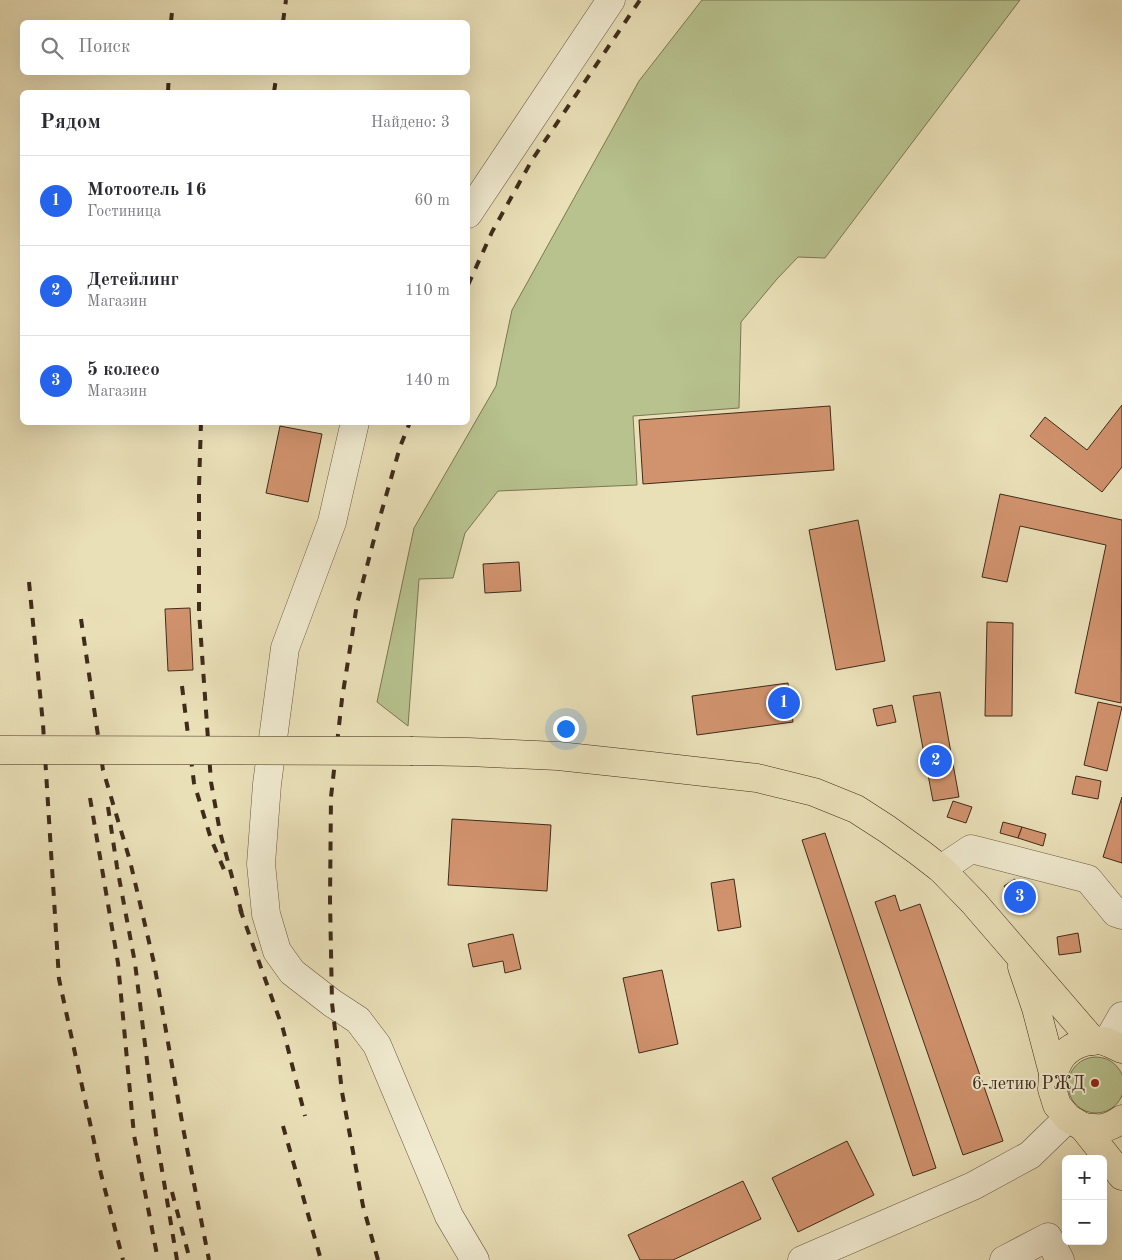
<!DOCTYPE html>
<html lang="ru">
<meta charset="utf-8">
<style>
:root{--surface:#fff;--page:#f2f2f3;--text:#2b2b33;--muted:#7c7c81;--line:#e1e1e2;--accent:#2563eb}
body{margin:0;font-family:"Old Standard TT",serif;background:var(--page);color:var(--text)}
.controls{position:absolute;right:15px;bottom:15px;display:grid;overflow:hidden;border-radius:8px;box-shadow:0 5px 20px #0002}
.controls button{width:45px;height:45px;display:grid;place-items:center;padding:0;border:0;border-bottom:1px solid var(--line);background:var(--surface);color:var(--text);font:25px sans-serif}
.you{position:absolute;left:565px;top:728px;width:18px;height:18px;margin:-12px;border:4px solid #fff;border-radius:50%;background:#1a73e8;box-shadow:0 0 0 8px #1a73e833}
.badge{display:grid;place-items:center;width:32px;height:32px;border-radius:50%;background:var(--accent);color:#fff;font-size:16px;font-weight:700}
.pin{position:absolute;translate:-50% -50%;border:2px solid #fff;box-shadow:0 1px 5px #0006}
.list{margin:0;padding:0;list-style:none}
h2{display:flex;justify-content:space-between;align-items:center;height:65px;margin:0;padding:0 20px;font-size:21px}
h2 small{font-size:16px;font-weight:400;color:var(--muted)}
.list li{display:grid;grid-template-columns:32px 1fr auto;gap:15px;align-items:center;box-sizing:border-box;height:90px;padding:0 20px;border-top:1px solid var(--line)}
.list b{display:block;font-size:19px;white-space:nowrap}
.list p{margin:0;font-size:16px;white-space:nowrap;color:var(--muted)}
.list em{font-size:16px;font-style:normal;color:var(--muted)}
.icon{flex:none;width:28px;height:28px;fill:none;stroke:currentColor;stroke-width:2;stroke-linecap:round;stroke-linejoin:round}
.map{position:relative;flex:none;width:1122px;height:1260px;overflow:hidden}
.search{position:absolute;background:var(--surface);box-shadow:0 5px 20px #0002;left:20px;top:20px;width:450px;height:55px;display:flex;align-items:center;gap:12px;box-sizing:border-box;padding:0 18px;border-radius:8px;color:var(--muted);font-size:19px}
.panel{position:absolute;background:var(--surface);box-shadow:0 5px 20px #0002;left:20px;top:90px;width:450px;height:335px;border-radius:8px}
.map>svg:first-child{display:block}
.green{fill:#b7c28e;stroke:#7b7654}
.building{fill:#d1936e;stroke:#3f2b1b}
.lines{fill:none;stroke-linecap:round;stroke-linejoin:round}
.minor-casing{stroke:#6a5842;stroke-width:29}
.major-casing{stroke:#3f2b1b;stroke-width:29}
.minor{stroke:#f1ebd1;stroke-width:28}
.major{stroke:#eae0b8;stroke-width:28}
.rail{stroke:#3f2b1b;stroke-width:4;stroke-dasharray:9 9;stroke-linecap:butt}
.major-bridge-casing{stroke:#3f2b1b;stroke-width:29;stroke-linecap:butt}
.major-bridge{stroke:#eae0b8;stroke-width:28}
.poi-dot{fill:#8f2418;stroke:#f1ebd1;stroke-width:2}
.labels{text-anchor:middle;stroke-width:4;stroke-linejoin:round;paint-order:stroke}
.poi-label{font-size:18px;fill:#3f2b1b;stroke:#f1ebd1;text-anchor:end}
</style>
<div class="map">
<svg width="1122" height="1260" viewBox="0 0 1122 1260">
<rect width="100%" height="100%" fill="#eae0b8"/>
<filter id="stains"><feTurbulence type="fractalNoise" baseFrequency=".004" numOctaves="4"/><feColorMatrix values="0 0 0 0 .2 0 0 0 0 .09 0 0 0 0 .02 0 0 0 .5 -.17"/></filter>
<radialGradient id="worn" r=".72"><stop offset=".6" stop-color="#630" stop-opacity="0"/><stop offset="1" stop-color="#630" stop-opacity=".3"/></radialGradient>
<g class="green">
<path d="M 702,0 L 1020,0 L 825,258 L 798,257 L 777,279 L 741,322 L 739,408 L 633,416 L 637,485 L 498,491 L 465,533 L 453,578 L 419,579 L 408,726 L 377,702 L 414,528 L 496,386 L 512,310 L 639,81 Z"/>
<circle cx="1096" cy="1085" r="28"/>
</g>
<g class="building">
<path d="M 1122,405 L 1122,467 L 1102,492 L 1030,436 L 1045,417 L 1087,450 Z"/>
<path d="M 830,406 L 834,470 L 643,484 L 639,420 Z"/>
<path d="M 280,426 L 322,434 L 308,502 L 266,493 Z"/>
<path d="M 1000,494 L 1122,520 L 1121,703 L 1075,693 L 1106,545 L 1020,526 L 1007,582 L 982,577 Z"/>
<path d="M 858,520 L 885,661 L 836,670 L 809,530 Z"/>
<path d="M 519,562 L 521,591 L 485,593 L 483,564 Z"/>
<path d="M 190,608 L 193,670 L 168,671 L 165,609 Z"/>
<path d="M 987,622 L 1013,623 L 1012,716 L 985,716 Z"/>
<path d="M 788,683 L 793,722 L 697,735 L 692,696 Z"/>
<path d="M 940,692 L 959,797 L 933,801 L 913,696 Z"/>
<path d="M 1098,702 L 1122,707 L 1107,771 L 1084,765 Z"/>
<path d="M 892,705 L 896,722 L 877,726 L 873,709 Z"/>
<path d="M 1076,776 L 1101,781 L 1098,799 L 1072,794 Z"/>
<path d="M 1122,797 L 1122,863 L 1103,857 Z"/>
<path d="M 953,801 L 972,807 L 966,823 L 947,817 Z"/>
<path d="M 452,819 L 551,825 L 547,891 L 448,885 Z"/>
<path d="M 1003,822 L 1022,827 L 1018,838 L 1000,833 Z"/>
<path d="M 1022,827 L 1046,834 L 1043,846 L 1018,838 Z"/>
<path d="M 825,833 L 936,1168 L 913,1176 L 802,840 Z"/>
<path d="M 734,879 L 741,927 L 718,931 L 711,883 Z"/>
<path d="M 1015,879 L 1034,908 L 1023,915 L 1004,886 Z"/>
<path d="M 895,895 L 900,911 L 920,904 L 1003,1141 L 963,1155 L 875,902 Z"/>
<path d="M 1078,933 L 1081,952 L 1059,955 L 1057,937 Z"/>
<path d="M 513,934 L 521,969 L 505,973 L 503,961 L 473,967 L 468,944 Z"/>
<path d="M 662,970 L 678,1044 L 639,1053 L 623,978 Z"/>
<path d="M 847,1141 L 874,1195 L 798,1232 L 772,1178 Z"/>
<path d="M 743,1181 L 761,1219 L 673,1260 L 640,1260 L 628,1235 Z"/>
</g>
<g class="lines">
<g class="minor-casing">
<g id="minor">
<path d="M 468,214 L 611,0"/>
<path d="M 355,422 L 332,522 L 285,648 L 267,784 L 261,864 L 266,914 L 277,951 L 292,972 L 332,1003 L 358,1020 L 377,1045 L 449,1216 L 475,1260"/>
<path d="M 941,869 L 971,849 L 1088,879 L 1116,913 L 1122,915"/>
<path d="M 1107,1042 L 1122,1016"/>
<path d="M 802,1260 L 973,1186 L 1030,1155 L 1068,1118"/>
<path d="M 1004,1260 L 1048,1237 L 1060,1260"/>
</g>
</g>
<g class="major-casing">
<g id="major">
<path d="M 413,751 L 468,752 L 558,756 L 651,766 L 757,778 L 814,792 L 856,809 L 887,829 L 919,852 L 941,869 L 974,903 L 1093,1041"/>
<path d="M 1022,967 L 1036,1008 L 1053,1073 L 1052,1089 L 1057,1105 L 1068,1118 L 1083,1127 L 1122,1176"/>
<path d="M 1053,1073 C 1056,1067 1059,1060 1063,1055 C 1073,1044 1093,1037 1107,1042 C 1112,1044 1117,1047 1122,1049"/>
<path d="M 1083,1127 C 1101,1129 1106,1130 1122,1119"/>
</g>
</g>
<use href="#minor" class="minor"/>
<use href="#major" class="major"/>
<g class="rail">
<path d="M 171,22 L 172,12"/>
<path d="M 283,22 L 286,0"/>
<path d="M 168,92 L 169,72"/>
<path d="M 274,92 L 277,72"/>
<path d="M 468,285 L 492,232 L 532,160 L 640,0"/>
<path d="M 201,422 L 199,487 L 199,611 L 211,782 L 220,832 L 242,914"/>
<path d="M 29,582 L 43,724 L 59,979 L 101,1174 L 123,1260"/>
<path d="M 81,619 L 103,770 L 130,861 L 154,963 L 184,1133 L 209,1260"/>
<path d="M 182,686 L 194,783 L 211,839 L 225,872"/>
<path d="M 90,798 L 118,963 L 134,1135 L 158,1260"/>
<path d="M 108,807 L 117,867 L 135,963 L 156,1134 L 177,1260"/>
<path d="M 240,909 L 283,1029 L 305,1116"/>
<path d="M 283,1126 L 321,1260"/>
<path d="M 172,1192 L 190,1260"/>
<path d="M 378,1260 L 363,1206 L 342,1092 L 332,1003 L 330,900 L 331,797 L 342,699 L 357,604 L 378,524 L 400,447 L 410,422"/>
</g>
<g class="major-bridge-casing">
<path id="major-bridge" d="M 0,750 L 413,751"/>
</g>
<use href="#major-bridge" class="major-bridge"/>
</g>
<circle class="poi-dot" cx="1095" cy="1083" r="5"/>
<g class="labels">
<g class="poi-label">
<text x="1085" y="1089">6-летию РЖД</text>
</g>
</g>
<rect width="100%" height="100%" filter="url(#stains)"/>
<rect width="100%" height="100%" fill="url(#worn)"/>
</svg>
<div class="controls">
<button>+</button>
<button>−</button>
</div>
<div class="you"></div>
<div class="pin badge" style="left:784px;top:703px">1</div>
<div class="pin badge" style="left:936px;top:761px">2</div>
<div class="pin badge" style="left:1020px;top:897px">3</div>
<div class="search"><svg class="icon" aria-label="search" viewBox="0 0 24 24"><circle cx="10" cy="10" r="6"/><path d="M15 15l6 6"/></svg>Поиск</div>
<section class="panel">
<h2>Рядом<small>Найдено: 3</small></h2>
<ul class="list">
<li><span class="badge">1</span><div><b>Мотоотель 16</b><p>Гостиница</p></div><em>60 m</em></li>
<li><span class="badge">2</span><div><b>Детейлинг</b><p>Магазин</p></div><em>110 m</em></li>
<li><span class="badge">3</span><div><b>5 колесо</b><p>Магазин</p></div><em>140 m</em></li>
</ul>
</section>
</div>
